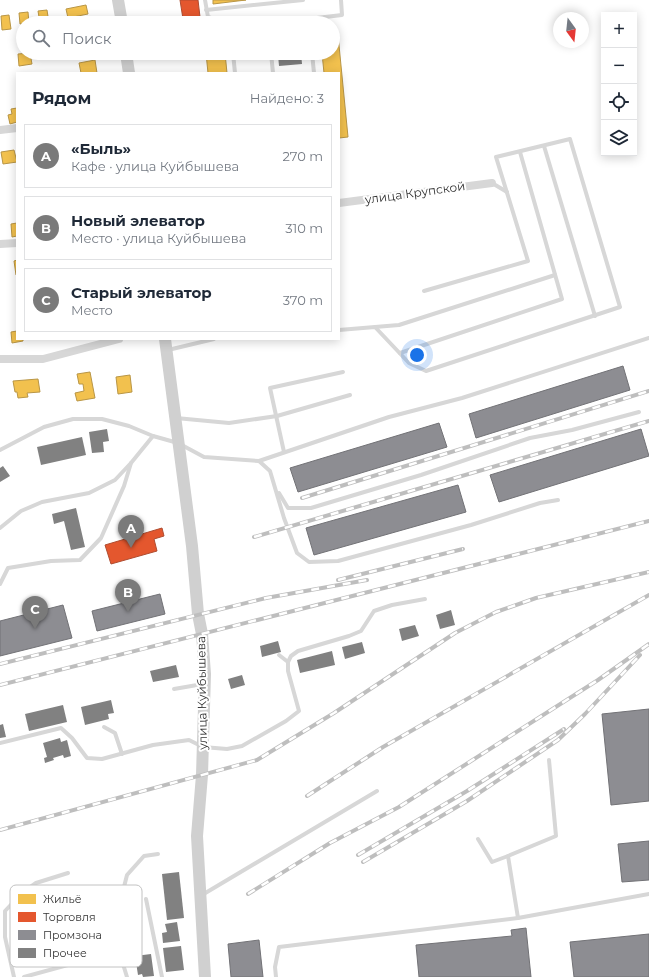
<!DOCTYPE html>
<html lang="ru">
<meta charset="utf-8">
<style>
:root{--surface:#fff;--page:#f2f2f3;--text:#1f2937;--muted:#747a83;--line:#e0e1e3;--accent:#7a7a7a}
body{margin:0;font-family:Montserrat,sans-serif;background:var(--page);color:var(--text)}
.controls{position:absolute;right:12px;top:12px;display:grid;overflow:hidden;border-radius:0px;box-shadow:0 2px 10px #0003}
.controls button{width:36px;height:36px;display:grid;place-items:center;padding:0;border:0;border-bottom:1px solid var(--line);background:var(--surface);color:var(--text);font:20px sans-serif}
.compass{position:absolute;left:553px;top:12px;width:36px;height:36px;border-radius:50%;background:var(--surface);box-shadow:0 2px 10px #0003;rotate:165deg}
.you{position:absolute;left:417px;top:355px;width:14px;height:14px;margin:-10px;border:3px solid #fff;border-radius:50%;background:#1a73e8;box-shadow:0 0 0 6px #1a73e833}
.badge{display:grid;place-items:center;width:26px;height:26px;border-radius:50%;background:var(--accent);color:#fff;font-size:13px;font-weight:700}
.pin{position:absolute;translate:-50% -33px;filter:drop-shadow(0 1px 2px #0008)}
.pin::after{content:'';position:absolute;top:21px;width:14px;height:12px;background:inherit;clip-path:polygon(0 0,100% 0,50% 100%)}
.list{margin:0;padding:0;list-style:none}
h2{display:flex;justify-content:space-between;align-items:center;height:52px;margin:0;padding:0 16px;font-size:17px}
h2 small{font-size:13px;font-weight:400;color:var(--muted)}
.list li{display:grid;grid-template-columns:26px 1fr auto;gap:12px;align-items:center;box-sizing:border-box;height:64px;margin:0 8px 8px;padding:0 8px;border:1px solid var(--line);border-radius:0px}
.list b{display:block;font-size:15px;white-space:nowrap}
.list p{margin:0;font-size:13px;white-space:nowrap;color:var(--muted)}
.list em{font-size:13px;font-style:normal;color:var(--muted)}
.icon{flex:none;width:22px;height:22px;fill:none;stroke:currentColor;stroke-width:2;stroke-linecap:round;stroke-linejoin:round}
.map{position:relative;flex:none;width:649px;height:977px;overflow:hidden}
.search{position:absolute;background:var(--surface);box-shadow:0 2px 10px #0003;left:16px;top:16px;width:324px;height:44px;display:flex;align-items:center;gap:10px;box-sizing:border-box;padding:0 14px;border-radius:22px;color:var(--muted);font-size:15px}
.panel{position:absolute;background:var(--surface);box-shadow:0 2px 10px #0003;left:16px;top:72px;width:324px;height:268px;border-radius:0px}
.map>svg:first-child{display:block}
.homes{fill:#f2c14e;stroke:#b99646}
.shops{fill:#e4572e;stroke:#af4c30}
.industry{fill:#8d8d92;stroke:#727276}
.building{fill:#818181}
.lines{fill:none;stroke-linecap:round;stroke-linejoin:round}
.lane{stroke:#d7d7d7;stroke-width:4}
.street{stroke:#d7d7d7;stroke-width:8}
.secondary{stroke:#d0d0d0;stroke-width:12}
.rail-casing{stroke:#bebebe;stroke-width:4}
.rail{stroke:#fff;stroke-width:2.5;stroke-dasharray:8;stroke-linecap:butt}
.labels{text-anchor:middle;stroke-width:4;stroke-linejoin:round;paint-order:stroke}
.street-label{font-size:12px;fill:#333;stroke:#fff}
.key{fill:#fff;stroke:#c2c2c2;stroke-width:1}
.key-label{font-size:11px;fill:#333}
</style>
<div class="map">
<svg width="649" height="977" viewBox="0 0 649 977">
<rect width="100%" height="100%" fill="#fff"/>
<g class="homes">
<path d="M 213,0 L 246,0 L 213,4 Z"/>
<path d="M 86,5 L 88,14 L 68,18 L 66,9 Z"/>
<path d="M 47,10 L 49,23 L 40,23 L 38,11 Z"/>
<path d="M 28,12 L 29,23 L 20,24 L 19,13 Z"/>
<path d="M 9,15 L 11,29 L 2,30 L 1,16 Z"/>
<path d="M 338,35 L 348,137 L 339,138 L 339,73 L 324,73 L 322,53 L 333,53 L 333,36 Z"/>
<path d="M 30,53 L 32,64 L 19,66 L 18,54 Z"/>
<path d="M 206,53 L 225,53 L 227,73 L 208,73 Z"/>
<path d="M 95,60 L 97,73 L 81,73 L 79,63 Z"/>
<path d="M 17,108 L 17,122 L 10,124 L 8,115 L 12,114 L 11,109 Z"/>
<path d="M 14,150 L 17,162 L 3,164 L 1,152 Z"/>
<path d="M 17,223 L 17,236 L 12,237 L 11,224 Z"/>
<path d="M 17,260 L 17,275 L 16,275 L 14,261 Z"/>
<path d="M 17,331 L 17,339 L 23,339 L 23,341 L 12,343 L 11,332 Z"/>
<path d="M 90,372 L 95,398 L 77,401 L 75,393 L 84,391 L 83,384 L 79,384 L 77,374 Z"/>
<path d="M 130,375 L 132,392 L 118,394 L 116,377 Z"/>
<path d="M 38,379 L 40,392 L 27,393 L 28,397 L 18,398 L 17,392 L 15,392 L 13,381 Z"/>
</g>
<g class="shops">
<path d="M 180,0 L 198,0 L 200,17 L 183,19 Z"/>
<path d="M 162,528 L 164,536 L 154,539 L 157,551 L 111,564 L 105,545 Z"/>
</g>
<g class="industry">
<path d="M 623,366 L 630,390 L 476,438 L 469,414 Z"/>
<path d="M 439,423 L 447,447 L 298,492 L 290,468 Z"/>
<path d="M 641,429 L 649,456 L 499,502 L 490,475 Z"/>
<path d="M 458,485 L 466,512 L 314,555 L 306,528 Z"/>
<path d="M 160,594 L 165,614 L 97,631 L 92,611 Z"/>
<path d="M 63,605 L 72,638 L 0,656 L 0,621 Z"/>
<path d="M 649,709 L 649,801 L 611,805 L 602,714 Z"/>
<path d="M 649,841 L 649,880 L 622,882 L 618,844 Z"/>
<path d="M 526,928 L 531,977 L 419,977 L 416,945 L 512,936 L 511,930 Z"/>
<path d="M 649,934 L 649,977 L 574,977 L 570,942 Z"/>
<path d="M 259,940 L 263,977 L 231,977 L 228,944 Z"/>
</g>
<g class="building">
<path d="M 295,53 L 301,53 L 302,64 L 279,66 L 278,55 Z"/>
<path d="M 107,429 L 109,441 L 103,442 L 104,452 L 92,453 L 89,432 Z"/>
<path d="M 82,437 L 86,455 L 41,465 L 37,447 Z"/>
<path d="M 3,466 L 10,476 L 0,482 L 0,468 Z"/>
<path d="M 76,508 L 85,547 L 71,550 L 64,521 L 54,524 L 52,514 Z"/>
<path d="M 451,610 L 455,625 L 440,629 L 436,615 Z"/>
<path d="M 415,625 L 419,636 L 402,641 L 399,629 Z"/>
<path d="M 278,641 L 281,652 L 262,657 L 260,646 Z"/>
<path d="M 362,642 L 365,653 L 345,659 L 342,647 Z"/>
<path d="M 332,651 L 335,665 L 300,673 L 297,660 Z"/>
<path d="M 176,665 L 179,677 L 153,682 L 150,671 Z"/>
<path d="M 242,675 L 245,685 L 231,689 L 228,679 Z"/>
<path d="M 111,700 L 114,713 L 108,714 L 109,719 L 85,725 L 81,707 Z"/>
<path d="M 63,705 L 67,722 L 29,731 L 25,714 Z"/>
<path d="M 3,724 L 6,737 L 0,738 L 0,725 Z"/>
<path d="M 60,738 L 61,742 L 67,740 L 71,756 L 64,758 L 63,755 L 53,758 L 54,760 L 45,763 L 44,758 L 47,757 L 43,743 Z"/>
<path d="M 179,872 L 184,918 L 167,920 L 162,874 Z"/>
<path d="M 177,922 L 180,941 L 163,943 L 162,933 L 167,932 L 165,924 Z"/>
<path d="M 181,946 L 184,970 L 166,972 L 163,948 Z"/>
<path d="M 151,954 L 154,976 L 143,977 L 142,974 L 138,975 L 135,956 Z"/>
</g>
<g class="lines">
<g class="lane">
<path d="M 205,0 L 208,17 L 226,23"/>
<path d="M 206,10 L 303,0"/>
<path d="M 309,23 L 308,19 L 342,15 L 341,0"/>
<path d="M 233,53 L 235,73"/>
<path d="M 271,53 L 273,73"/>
<path d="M 312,53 L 314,73"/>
<path d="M 544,146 L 595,316"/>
<path d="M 492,183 L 507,192"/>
<path d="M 375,327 L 399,325 L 555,275"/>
<path d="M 339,330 L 375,327 L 409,363 L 426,371 L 620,307 L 570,139 L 496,157 L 528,261 L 424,291"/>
<path d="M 168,350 L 214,339"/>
<path d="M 400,353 L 562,299 L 520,152"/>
<path d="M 176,418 L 229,423 L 277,416 L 350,395"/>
<path d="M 0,450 L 44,427 L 73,419 L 102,419 L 129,426 L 153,436 L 178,443 L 204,457 L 259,461 L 270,471 L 284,518 L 297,553 L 309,562 L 338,561 L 471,525 L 540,503 L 558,500"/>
<path d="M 284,452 L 270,388 L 343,372"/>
<path d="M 259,461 L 389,417 L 462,398 L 649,338"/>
<path d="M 279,493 L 288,508 L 311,508 L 421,475 L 530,438 L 572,430 L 639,412"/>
<path d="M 0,528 L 21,511 L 42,502 L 89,493 L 115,480 L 131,463 L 153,436"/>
<path d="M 0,584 L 8,568 L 51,561 L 80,560 L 101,538 L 124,486 L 131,463"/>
<path d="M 279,655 L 288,662"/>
<path d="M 174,689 L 203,684"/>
<path d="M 104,727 L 115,733 L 122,754"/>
<path d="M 0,743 L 61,728 L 72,738 L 87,758 L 102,759 L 153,745 L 189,740 L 203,747 L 227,749 L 242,746 L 286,721 L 299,711 L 288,671 L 288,662 L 291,656 L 298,651 L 349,636 L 361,631 L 374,611 L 392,605 L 425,599"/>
<path d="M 478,839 L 492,862 L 508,856"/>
<path d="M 202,895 L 377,791"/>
<path d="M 146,899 L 162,977"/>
<path d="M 518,918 L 508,856 L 556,836 L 549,760"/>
<path d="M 119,951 L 116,929 L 119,907 L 127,875 L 144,856 L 158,854"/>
<path d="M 14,977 L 5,937 L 5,911 L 22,893 L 36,883 L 68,873"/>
<path d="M 24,977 L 119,951 L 127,977"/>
<path d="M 276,977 L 275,967 L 279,947 L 518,918 L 649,894"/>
</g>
<g class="street">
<path d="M 0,130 L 17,128"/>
<path d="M 339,203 L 492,183"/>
<path d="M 0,244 L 17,243"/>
<path d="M 0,359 L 43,359 L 119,339"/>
</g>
<g class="secondary">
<path d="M 118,0 L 122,23"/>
<path d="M 126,53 L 129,73"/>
<path d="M 165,339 L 192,546 L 198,614 L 202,634 L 205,674 L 202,775 L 197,836 L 205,977"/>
</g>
<g class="rail-casing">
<g id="rail">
<path d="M 302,498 L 649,391"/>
<path d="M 254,537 L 649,421"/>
<path d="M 338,580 L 463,549"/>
<path d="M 0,664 L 266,598 L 367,580"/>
<path d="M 0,685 L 649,521"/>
<path d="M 307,796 L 383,747 L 649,595"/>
<path d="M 0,830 L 257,760 L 334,713 L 455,633 L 496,612 L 536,598 L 649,572"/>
<path d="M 358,855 L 467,791 L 564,729"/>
<path d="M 363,862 L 467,801 L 558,740 L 585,714 L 640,655"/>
<path d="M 248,894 L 330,843 L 399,807 L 598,680 L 649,644"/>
</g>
</g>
<use href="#rail" class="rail"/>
</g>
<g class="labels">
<g class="street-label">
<text transform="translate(415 193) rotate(-8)" y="4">улица Крупской</text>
<text transform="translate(202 693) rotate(-91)" y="4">улица Куйбышева</text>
</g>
</g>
<rect x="10" y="885" width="132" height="82" rx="6" class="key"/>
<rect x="18" y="894" width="18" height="10" fill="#f2c14e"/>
<rect x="18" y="912" width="18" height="10" fill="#e4572e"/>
<rect x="18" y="930" width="18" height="10" fill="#8d8d92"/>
<rect x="18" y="948" width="18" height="10" fill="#818181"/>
<g class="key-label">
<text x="43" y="903">Жильё</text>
<text x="43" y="921">Торговля</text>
<text x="43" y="939">Промзона</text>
<text x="43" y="957">Прочее</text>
</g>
</svg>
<div class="controls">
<button>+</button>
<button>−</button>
<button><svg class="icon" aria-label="locate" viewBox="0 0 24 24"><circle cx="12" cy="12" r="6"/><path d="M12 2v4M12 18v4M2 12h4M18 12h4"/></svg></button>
<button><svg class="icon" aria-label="layers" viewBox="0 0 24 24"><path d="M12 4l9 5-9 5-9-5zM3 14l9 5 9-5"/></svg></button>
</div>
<svg class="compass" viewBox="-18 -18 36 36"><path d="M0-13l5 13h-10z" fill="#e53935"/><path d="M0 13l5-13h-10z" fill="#747a83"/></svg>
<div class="you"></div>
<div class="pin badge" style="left:131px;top:548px">A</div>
<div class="pin badge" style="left:128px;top:612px">B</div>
<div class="pin badge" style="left:35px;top:629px">C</div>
<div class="search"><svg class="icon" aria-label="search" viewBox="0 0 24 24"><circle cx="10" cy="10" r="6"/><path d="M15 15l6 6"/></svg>Поиск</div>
<section class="panel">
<h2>Рядом<small>Найдено: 3</small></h2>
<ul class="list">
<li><span class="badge">A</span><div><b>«Быль»</b><p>Кафе · улица Куйбышева</p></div><em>270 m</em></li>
<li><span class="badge">B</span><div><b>Новый элеватор</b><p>Место · улица Куйбышева</p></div><em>310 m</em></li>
<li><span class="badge">C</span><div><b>Старый элеватор</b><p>Место</p></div><em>370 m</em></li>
</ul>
</section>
</div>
